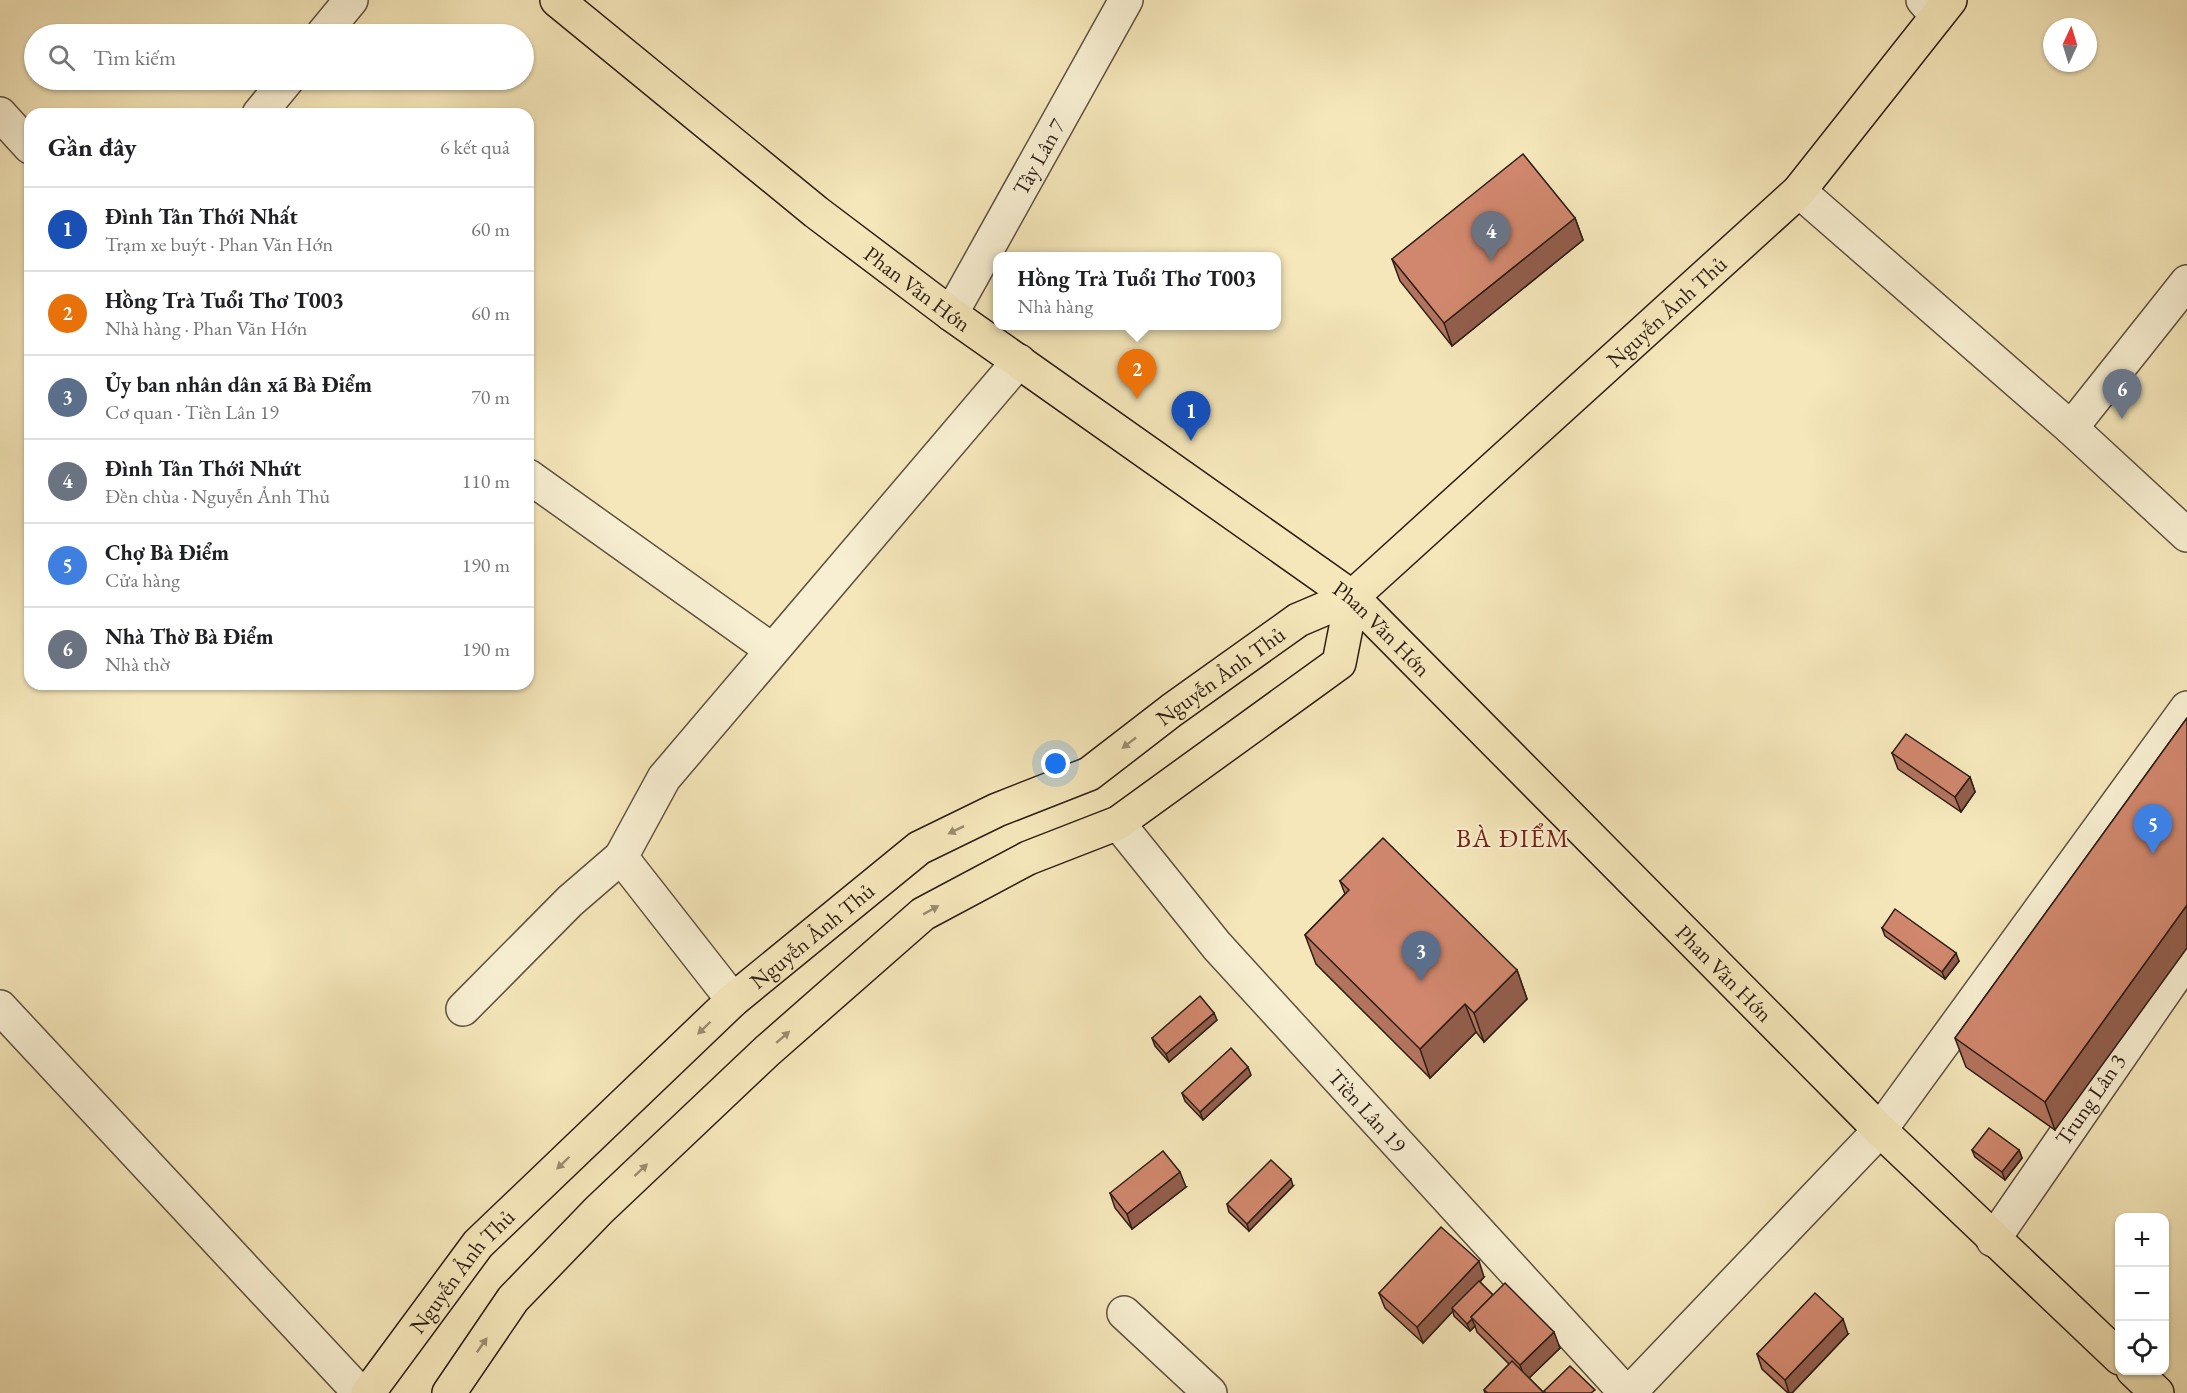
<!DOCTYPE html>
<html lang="vi">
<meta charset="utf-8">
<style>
:root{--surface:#fff;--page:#f2f2f2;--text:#202124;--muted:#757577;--line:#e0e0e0;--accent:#8f2418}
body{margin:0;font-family:"EB Garamond",serif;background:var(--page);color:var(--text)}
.controls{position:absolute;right:18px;bottom:18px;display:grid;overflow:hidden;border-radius:12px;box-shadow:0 2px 4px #0004}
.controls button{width:54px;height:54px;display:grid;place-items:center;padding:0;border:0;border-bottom:2px solid var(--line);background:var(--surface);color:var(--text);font:30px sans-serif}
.compass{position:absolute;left:2043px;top:18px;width:54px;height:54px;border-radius:50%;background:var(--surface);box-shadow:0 2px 4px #0004;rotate:4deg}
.you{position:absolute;left:1056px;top:764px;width:21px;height:21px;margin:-15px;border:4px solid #fff;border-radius:50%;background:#1a73e8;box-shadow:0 0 0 9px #1a73e833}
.badge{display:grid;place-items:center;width:39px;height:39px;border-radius:50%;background:var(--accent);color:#fff;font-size:20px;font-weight:700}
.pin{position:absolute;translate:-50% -50px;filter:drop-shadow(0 2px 3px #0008)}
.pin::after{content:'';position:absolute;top:32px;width:21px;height:18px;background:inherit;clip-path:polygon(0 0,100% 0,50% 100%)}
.popup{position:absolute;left:993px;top:252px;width:288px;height:78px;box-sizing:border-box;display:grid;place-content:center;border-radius:12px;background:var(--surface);filter:drop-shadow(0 2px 4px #0005);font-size:20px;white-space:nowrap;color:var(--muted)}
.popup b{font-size:22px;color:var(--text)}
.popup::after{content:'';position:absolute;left:50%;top:100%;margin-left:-12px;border:12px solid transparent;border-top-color:var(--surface)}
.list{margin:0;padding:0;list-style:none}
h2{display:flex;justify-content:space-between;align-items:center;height:78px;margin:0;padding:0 24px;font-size:26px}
h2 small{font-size:20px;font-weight:400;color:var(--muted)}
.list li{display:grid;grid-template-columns:39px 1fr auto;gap:18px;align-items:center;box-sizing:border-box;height:84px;padding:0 24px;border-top:2px solid var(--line)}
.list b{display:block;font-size:22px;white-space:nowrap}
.list p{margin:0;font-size:20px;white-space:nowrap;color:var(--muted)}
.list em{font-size:20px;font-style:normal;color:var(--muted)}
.icon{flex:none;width:33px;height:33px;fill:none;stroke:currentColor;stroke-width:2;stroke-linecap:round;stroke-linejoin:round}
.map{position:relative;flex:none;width:2187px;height:1393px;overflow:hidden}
.search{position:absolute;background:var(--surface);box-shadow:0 2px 4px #0004;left:24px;top:24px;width:510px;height:66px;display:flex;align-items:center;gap:15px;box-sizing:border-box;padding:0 21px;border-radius:33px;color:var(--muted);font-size:22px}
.panel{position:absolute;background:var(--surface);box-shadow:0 2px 4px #0004;left:24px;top:108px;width:510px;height:582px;border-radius:18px}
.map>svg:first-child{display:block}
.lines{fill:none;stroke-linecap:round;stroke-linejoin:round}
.minor-casing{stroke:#5f5040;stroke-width:36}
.major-casing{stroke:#2d1d17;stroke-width:36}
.minor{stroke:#f8efd2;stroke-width:33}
.major{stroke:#f5e7ba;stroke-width:33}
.wall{fill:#b3745e;stroke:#2d1d17;stroke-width:1.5}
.shaded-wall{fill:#925e4c;stroke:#2d1d17;stroke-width:1.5}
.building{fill:#d0876d;stroke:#2d1d17;stroke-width:1.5}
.oneway{fill:#9b8c71}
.labels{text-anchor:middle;stroke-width:4.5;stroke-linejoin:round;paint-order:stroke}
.street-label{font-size:22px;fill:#2d1d17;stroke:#f8efd2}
.quarter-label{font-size:26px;letter-spacing:1.5px;fill:#7a1f14;stroke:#f8efd2}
</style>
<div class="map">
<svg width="2187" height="1393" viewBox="0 0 2187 1393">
<rect width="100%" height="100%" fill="#f5e7ba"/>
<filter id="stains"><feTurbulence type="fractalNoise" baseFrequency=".00333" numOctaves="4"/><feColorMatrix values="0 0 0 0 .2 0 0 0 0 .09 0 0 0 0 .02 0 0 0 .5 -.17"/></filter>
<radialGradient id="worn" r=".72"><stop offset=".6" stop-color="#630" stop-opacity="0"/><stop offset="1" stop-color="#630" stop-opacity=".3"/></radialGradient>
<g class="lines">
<g class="minor-casing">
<g id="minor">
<path d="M 1923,0 L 1937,16"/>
<path d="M 323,34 L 351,0"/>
<path d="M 0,114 L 30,147"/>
<path d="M 259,114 L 287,80"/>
<path d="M 1799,191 L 2071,428 L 2187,535"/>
<path id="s1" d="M 951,314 L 1126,0"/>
<path d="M 2071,428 L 2187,282"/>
<path d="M 528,476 L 772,650"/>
<path id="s2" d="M 1118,823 L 1217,946 L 1626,1393"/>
<path d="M 733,1000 L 621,857 L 664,778 L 1019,361"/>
<path d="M 0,1007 L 360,1393"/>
<path d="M 463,1009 L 570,901 L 621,857"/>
<path id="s3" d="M 1993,1240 L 2187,959"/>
<path d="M 1124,1313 L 1210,1393"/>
<path d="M 1629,1393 L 1880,1130 L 2187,708"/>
</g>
</g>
<g class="major-casing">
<g id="major">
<path id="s4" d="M 557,0 L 816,212 L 951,314 L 1352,597 L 1880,1130 L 2120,1358"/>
<path d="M 2133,1370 L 2157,1393"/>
<path id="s5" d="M 368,1393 L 478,1244 L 733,1000 L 919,848 L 997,810 L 1089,774 L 1172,710 L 1298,620 L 1352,597 L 1799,191 L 1950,0"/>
<path d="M 449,1393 L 513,1299 L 599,1210 L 767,1051 L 923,914 L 1028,858 L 1118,823 L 1339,663 L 1352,597"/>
</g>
</g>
<use href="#minor" class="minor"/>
<use href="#major" class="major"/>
</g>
<g class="wall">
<path d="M 1575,218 L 1583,240 L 1452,346 L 1400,281 L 1392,259 Z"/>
<path d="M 2187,718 L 2055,1130 L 1966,1067 L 1955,1038 Z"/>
<path d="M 1892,753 L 1970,777 L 1975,792 L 1961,812 L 1898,769 Z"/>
<path d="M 1340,881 L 1517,970 L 1527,999 L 1484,1042 L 1476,1032 L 1430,1078 L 1316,964 L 1305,935 L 1345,894 Z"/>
<path d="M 1882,928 L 1959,961 L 1945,979 L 1885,936 Z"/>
<path d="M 1217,1020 L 1169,1062 L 1155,1046 L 1152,1038 Z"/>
<path d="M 1251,1075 L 1203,1120 L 1185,1101 L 1182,1093 Z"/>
<path d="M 1972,1150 L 2019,1150 L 2022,1158 L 2005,1180 L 1975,1157 Z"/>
<path d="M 1293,1186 L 1249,1231 L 1229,1212 L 1227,1204 Z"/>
<path d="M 1186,1187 L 1132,1229 L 1115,1208 L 1110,1193 Z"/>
<path d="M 1484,1277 L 1480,1282 L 1493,1295 L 1560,1348 L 1529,1378 L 1544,1393 L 1485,1393 L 1484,1390 L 1509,1364 L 1477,1332 L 1475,1326 L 1470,1331 L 1454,1316 L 1453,1311 L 1423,1343 L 1385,1308 L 1379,1293 Z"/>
<path d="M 1848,1334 L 1792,1393 L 1788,1393 L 1762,1369 L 1757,1354 Z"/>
</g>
<g class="shaded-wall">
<path d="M 1575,218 L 1583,240 L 1452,346 L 1444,323 Z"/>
<path d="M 1970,777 L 1975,792 L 1961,812 L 1955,797 Z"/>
<path d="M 2187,905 L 2187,948 L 2055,1130 L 2045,1102 Z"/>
<path d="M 1956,953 L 1959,961 L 1945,979 L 1942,972 Z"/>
<path d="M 1517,970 L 1527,999 L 1484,1042 L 1474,1013 Z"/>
<path d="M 1465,1004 L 1476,1032 L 1430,1078 L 1420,1049 Z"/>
<path d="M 1214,1013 L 1217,1020 L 1169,1062 L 1166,1054 Z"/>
<path d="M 1248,1067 L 1251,1075 L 1203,1120 L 1200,1112 Z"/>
<path d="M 2019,1150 L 2022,1158 L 2005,1180 L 2002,1172 Z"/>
<path d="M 1180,1172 L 1186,1187 L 1132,1229 L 1127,1214 Z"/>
<path d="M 1291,1179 L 1293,1186 L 1249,1231 L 1247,1224 Z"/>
<path d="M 1479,1261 L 1484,1277 L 1453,1310 L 1452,1308 L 1453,1311 L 1423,1343 L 1417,1327 Z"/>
<path d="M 1472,1319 L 1475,1326 L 1470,1331 L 1467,1324 Z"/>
<path d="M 1843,1319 L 1848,1334 L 1792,1393 L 1789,1393 L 1785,1380 Z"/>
<path d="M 1554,1332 L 1560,1348 L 1526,1381 L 1520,1365 Z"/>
</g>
<g class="building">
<path d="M 1523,154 L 1575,218 L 1444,323 L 1392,259 Z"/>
<path d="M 2187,718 L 2187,905 L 2045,1102 L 1955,1038 Z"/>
<path d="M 1906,734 L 1970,777 L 1955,797 L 1892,753 Z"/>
<path d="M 1383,838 L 1517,970 L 1474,1013 L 1465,1004 L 1420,1049 L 1305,935 L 1349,890 L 1340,881 Z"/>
<path d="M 1895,909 L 1956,953 L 1942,972 L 1882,928 Z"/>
<path d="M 1200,996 L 1214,1013 L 1166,1054 L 1152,1038 Z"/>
<path d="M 1231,1048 L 1248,1067 L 1200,1112 L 1182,1093 Z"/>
<path d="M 1989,1128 L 2019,1150 L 2002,1172 L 1972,1150 Z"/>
<path d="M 1163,1151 L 1180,1172 L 1127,1214 L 1110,1193 Z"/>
<path d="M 1271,1160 L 1291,1179 L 1247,1224 L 1227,1204 Z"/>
<path d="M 1441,1227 L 1479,1261 L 1417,1327 L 1379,1293 Z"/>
<path d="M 1479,1281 L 1493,1295 L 1471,1317 L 1472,1319 L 1467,1324 L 1452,1308 Z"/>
<path d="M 1505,1283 L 1554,1332 L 1520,1365 L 1471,1317 Z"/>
<path d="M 1815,1293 L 1843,1319 L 1785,1380 L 1757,1354 Z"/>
<path d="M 1512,1361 L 1544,1393 L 1488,1393 L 1484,1390 Z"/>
<path d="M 1570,1366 L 1595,1390 L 1591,1393 L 1546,1393 L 1544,1391 Z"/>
</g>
<defs><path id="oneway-solid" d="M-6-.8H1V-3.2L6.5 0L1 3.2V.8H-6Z" transform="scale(1.5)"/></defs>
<g class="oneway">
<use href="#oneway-solid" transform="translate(1129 743) rotate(142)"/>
<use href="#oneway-solid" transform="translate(956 830) rotate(154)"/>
<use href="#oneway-solid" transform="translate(931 910) rotate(-29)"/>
<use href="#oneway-solid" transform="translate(704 1028) rotate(136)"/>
<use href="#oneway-solid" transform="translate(783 1037) rotate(-41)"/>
<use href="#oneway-solid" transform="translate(563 1163) rotate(136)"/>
<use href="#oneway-solid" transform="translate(641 1170) rotate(-43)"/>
<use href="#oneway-solid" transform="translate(482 1345) rotate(-55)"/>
</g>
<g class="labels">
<g class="street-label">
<text dy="8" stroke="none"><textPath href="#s1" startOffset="180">Tây Lân 7</textPath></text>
<text dy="8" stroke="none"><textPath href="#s4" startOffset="462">Phan Văn Hớn</textPath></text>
<text dy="8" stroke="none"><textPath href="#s5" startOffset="1707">Nguyễn Ảnh Thủ</textPath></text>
<text dy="8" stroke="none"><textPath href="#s4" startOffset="1038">Phan Văn Hớn</textPath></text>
<text dy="8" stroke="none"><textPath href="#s5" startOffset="1128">Nguyễn Ảnh Thủ</textPath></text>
<text dy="8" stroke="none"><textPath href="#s5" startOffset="640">Nguyễn Ảnh Thủ</textPath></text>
<text dy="8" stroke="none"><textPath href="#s4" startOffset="1524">Phan Văn Hớn</textPath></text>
<text dy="8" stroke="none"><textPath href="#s3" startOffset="171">Trung Lân 3</textPath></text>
<text dy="8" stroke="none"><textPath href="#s2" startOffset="381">Tiền Lân 19</textPath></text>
<text dy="8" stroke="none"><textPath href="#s5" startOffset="154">Nguyễn Ảnh Thủ</textPath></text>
</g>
<g class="quarter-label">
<text x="1513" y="847">BÀ ĐIỂM</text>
</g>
</g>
<rect width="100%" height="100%" filter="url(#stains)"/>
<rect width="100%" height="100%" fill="url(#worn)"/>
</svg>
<div class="controls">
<button>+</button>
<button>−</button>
<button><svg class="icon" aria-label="locate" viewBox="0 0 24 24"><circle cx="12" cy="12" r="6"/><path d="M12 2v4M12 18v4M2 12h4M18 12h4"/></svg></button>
</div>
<svg class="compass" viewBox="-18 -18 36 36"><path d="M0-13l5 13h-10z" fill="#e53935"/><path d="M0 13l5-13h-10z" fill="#757577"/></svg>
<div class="you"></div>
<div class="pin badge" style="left:1191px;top:441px;background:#1a4fb4">1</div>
<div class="pin badge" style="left:1137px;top:399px;background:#e8710a">2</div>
<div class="popup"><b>Hồng Trà Tuổi Thơ T003</b>Nhà hàng</div>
<div class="pin badge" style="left:1421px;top:981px;background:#5c6f8a">3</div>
<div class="pin badge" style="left:1491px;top:261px;background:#6b7280">4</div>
<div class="pin badge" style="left:2153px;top:854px;background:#3f7fe0">5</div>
<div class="pin badge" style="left:2122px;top:419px;background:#6b7280">6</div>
<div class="search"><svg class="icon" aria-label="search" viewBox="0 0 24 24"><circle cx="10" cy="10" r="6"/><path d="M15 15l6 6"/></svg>Tìm kiếm</div>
<section class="panel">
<h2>Gần đây<small>6 kết quả</small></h2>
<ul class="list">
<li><span class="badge" style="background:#1a4fb4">1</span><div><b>Đình Tân Thới Nhất</b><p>Trạm xe buýt · Phan Văn Hớn</p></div><em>60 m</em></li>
<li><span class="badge" style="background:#e8710a">2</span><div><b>Hồng Trà Tuổi Thơ T003</b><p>Nhà hàng · Phan Văn Hớn</p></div><em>60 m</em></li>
<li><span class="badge" style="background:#5c6f8a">3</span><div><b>Ủy ban nhân dân xã Bà Điểm</b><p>Cơ quan · Tiền Lân 19</p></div><em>70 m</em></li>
<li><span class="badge" style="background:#6b7280">4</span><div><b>Đình Tân Thới Nhứt</b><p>Đền chùa · Nguyễn Ảnh Thủ</p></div><em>110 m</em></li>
<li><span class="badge" style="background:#3f7fe0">5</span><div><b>Chợ Bà Điểm</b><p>Cửa hàng</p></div><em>190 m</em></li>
<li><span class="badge" style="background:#6b7280">6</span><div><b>Nhà Thờ Bà Điểm</b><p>Nhà thờ</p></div><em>190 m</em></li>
</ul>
</section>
</div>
